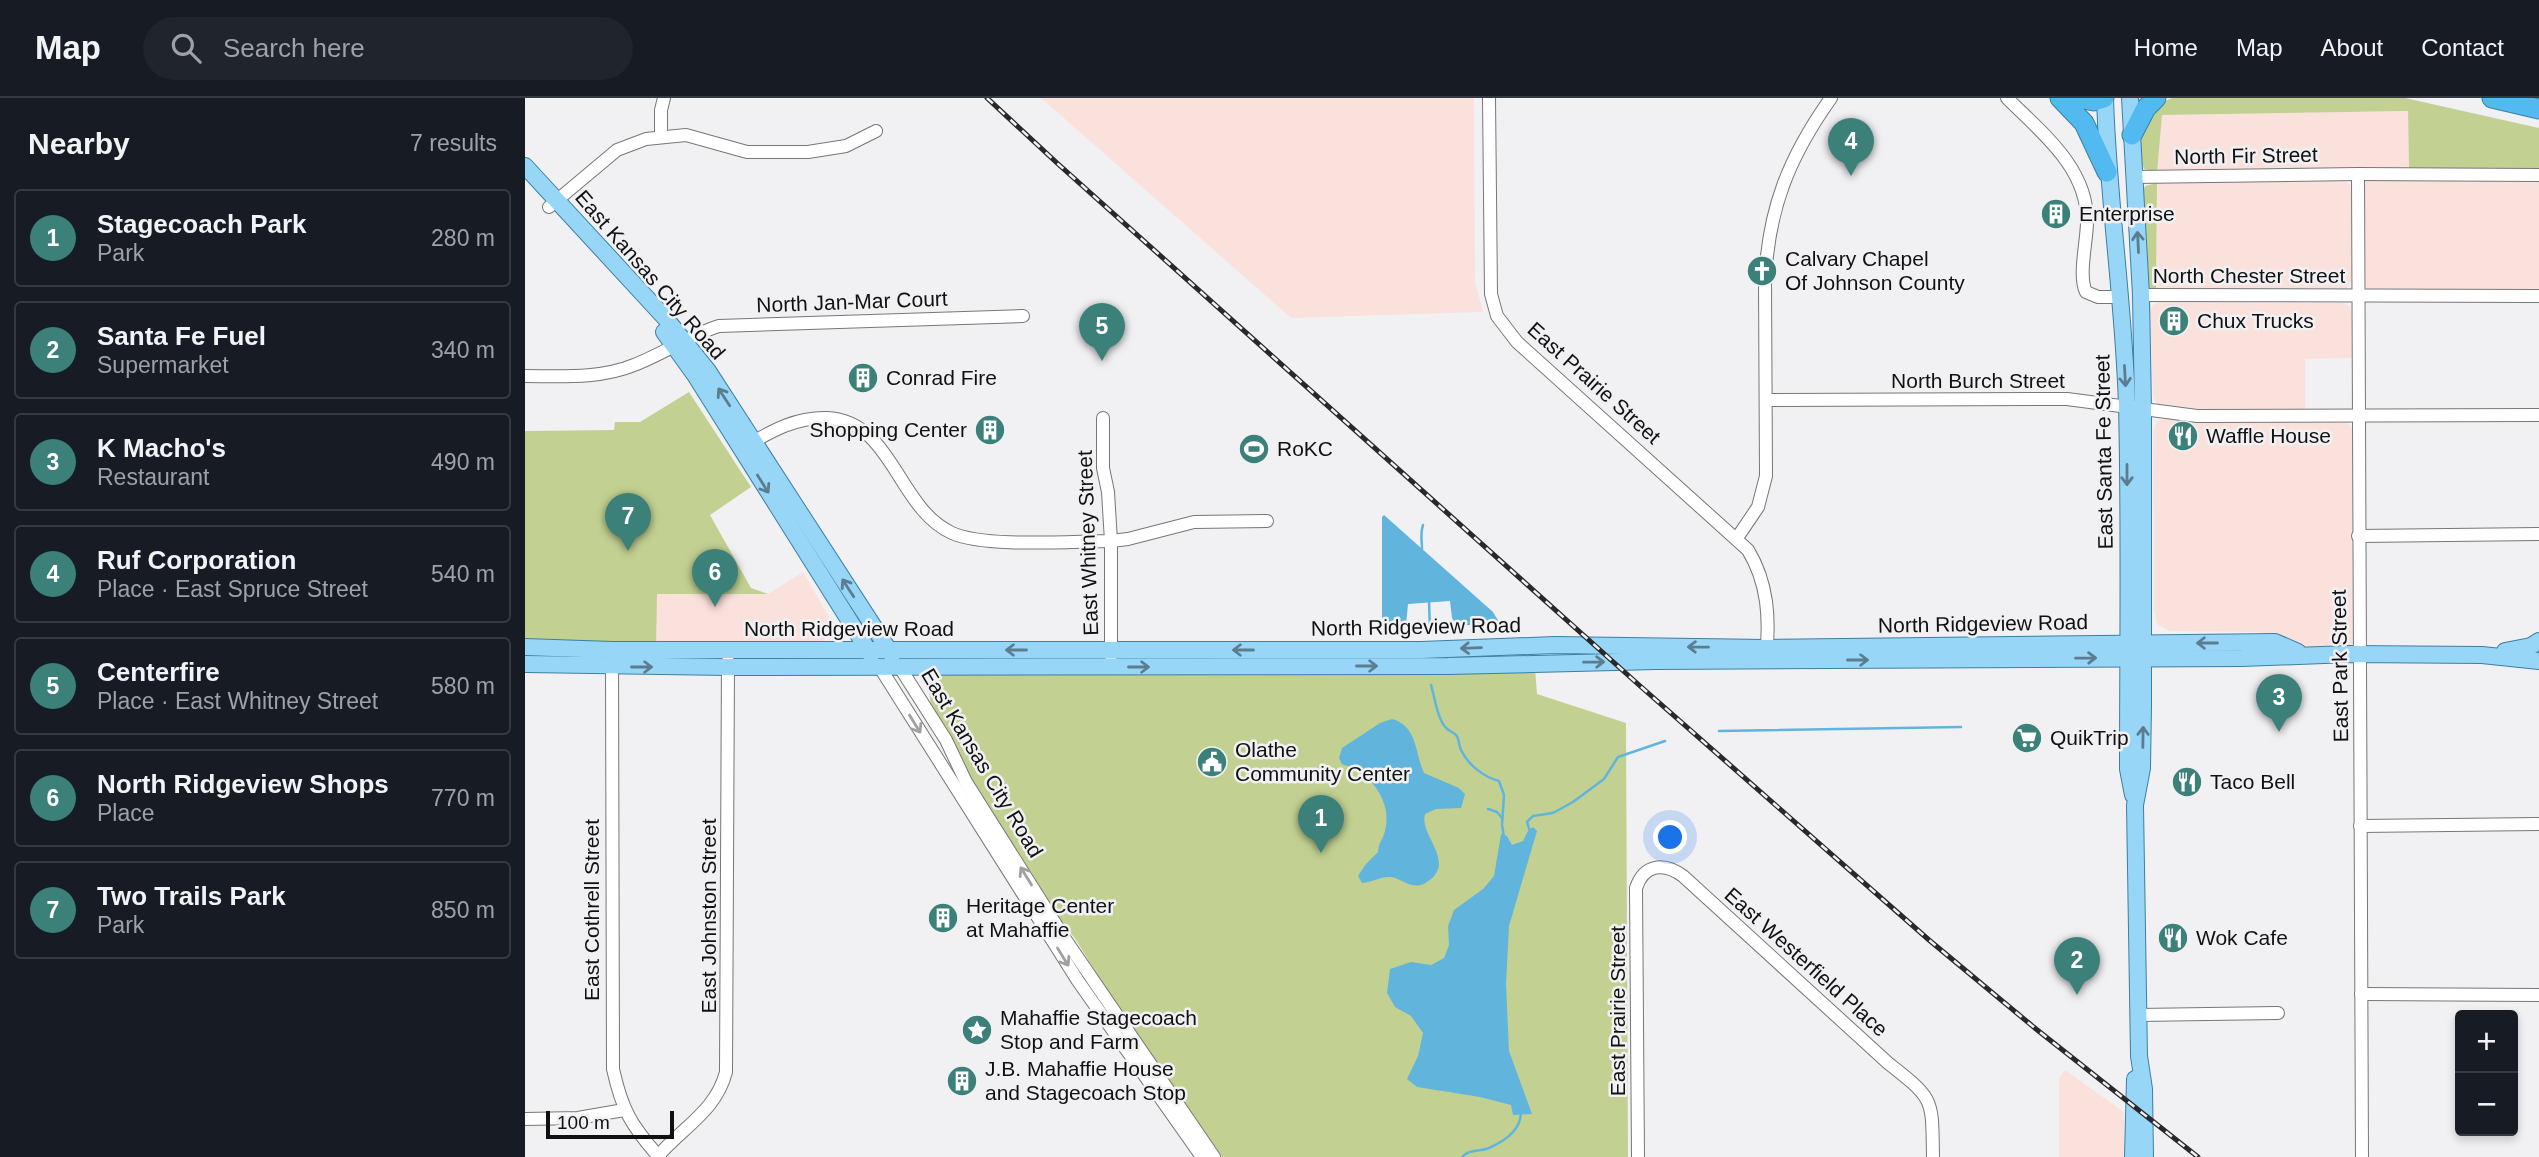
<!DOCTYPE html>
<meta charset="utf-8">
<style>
:root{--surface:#171b24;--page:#20242c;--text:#f1f3f6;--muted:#9ea1a6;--line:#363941;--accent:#3b8179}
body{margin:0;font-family:Arial,sans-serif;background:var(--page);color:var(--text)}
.controls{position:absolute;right:21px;bottom:21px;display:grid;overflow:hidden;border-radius:7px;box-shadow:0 4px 10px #0003}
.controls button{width:63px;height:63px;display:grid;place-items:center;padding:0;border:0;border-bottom:2px solid var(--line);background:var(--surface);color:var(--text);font:35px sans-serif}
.scale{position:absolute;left:21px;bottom:18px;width:128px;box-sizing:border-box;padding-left:7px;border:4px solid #111112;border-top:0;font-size:19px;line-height:24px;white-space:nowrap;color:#111112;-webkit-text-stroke:5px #f1f1f4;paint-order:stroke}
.you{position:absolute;left:1146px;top:740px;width:24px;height:24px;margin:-18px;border:5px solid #fff;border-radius:50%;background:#1a73e8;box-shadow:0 0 0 10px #1a73e833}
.badge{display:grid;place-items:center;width:46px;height:46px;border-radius:50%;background:var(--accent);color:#fff;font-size:23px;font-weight:700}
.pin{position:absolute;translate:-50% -58px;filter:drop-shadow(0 2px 4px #0008)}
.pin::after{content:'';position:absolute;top:37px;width:24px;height:21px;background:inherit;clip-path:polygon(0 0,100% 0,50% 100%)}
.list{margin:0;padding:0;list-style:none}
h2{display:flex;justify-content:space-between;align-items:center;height:91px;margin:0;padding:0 28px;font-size:30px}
h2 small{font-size:23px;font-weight:400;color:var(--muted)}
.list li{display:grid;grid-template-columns:46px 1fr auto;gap:21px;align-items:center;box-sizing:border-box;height:98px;margin:0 14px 14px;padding:0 14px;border:2px solid var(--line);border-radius:7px}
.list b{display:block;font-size:26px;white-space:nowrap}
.list p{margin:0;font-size:23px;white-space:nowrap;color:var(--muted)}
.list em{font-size:23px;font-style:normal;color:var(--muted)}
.icon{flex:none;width:38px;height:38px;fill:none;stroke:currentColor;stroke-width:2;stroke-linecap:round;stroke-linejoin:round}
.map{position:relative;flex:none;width:2014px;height:1059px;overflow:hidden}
header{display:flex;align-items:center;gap:42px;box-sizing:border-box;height:98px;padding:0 35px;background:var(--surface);border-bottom:2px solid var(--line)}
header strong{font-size:33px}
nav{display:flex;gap:38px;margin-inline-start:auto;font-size:24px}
.search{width:490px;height:63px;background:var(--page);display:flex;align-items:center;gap:18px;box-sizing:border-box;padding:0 24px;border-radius:38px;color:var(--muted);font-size:26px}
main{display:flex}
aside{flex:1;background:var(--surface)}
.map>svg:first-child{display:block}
.commercial{fill:#fbe1db}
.green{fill:#c2d192}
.water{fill:#61b5dd}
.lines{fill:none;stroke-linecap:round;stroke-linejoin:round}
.stream{stroke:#61b5dd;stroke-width:2.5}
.minor-casing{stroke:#777779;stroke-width:14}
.major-casing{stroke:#3c7fa3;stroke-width:18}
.highway-casing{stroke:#3c7fa3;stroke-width:21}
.minor{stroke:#fff;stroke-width:12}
.major{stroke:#98d6f7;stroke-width:16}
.highway{stroke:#53baf1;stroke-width:19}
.rail-casing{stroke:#29292a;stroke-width:5}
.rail{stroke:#f1f1f4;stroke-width:2.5;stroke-dasharray:8;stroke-linecap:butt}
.oneway{stroke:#5b7d90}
.oneway2{stroke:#a0a0a0}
.labels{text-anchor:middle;stroke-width:5;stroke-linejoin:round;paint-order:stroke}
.street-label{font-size:21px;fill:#111112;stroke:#f1f1f4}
.poi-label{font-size:21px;fill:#111112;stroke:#f1f1f4;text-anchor:start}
</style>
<header>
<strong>Map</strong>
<div class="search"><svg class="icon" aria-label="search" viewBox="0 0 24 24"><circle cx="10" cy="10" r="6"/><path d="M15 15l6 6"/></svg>Search here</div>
<nav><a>Home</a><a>Map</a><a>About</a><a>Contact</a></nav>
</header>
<main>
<aside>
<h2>Nearby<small>7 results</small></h2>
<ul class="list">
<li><span class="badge">1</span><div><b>Stagecoach Park</b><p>Park</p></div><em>280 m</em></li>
<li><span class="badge">2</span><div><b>Santa Fe Fuel</b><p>Supermarket</p></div><em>340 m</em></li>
<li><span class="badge">3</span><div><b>K Macho's</b><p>Restaurant</p></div><em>490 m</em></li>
<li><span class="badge">4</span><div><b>Ruf Corporation</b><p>Place · East Spruce Street</p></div><em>540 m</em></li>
<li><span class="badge">5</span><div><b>Centerfire</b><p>Place · East Whitney Street</p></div><em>580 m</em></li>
<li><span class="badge">6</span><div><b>North Ridgeview Shops</b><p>Place</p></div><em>770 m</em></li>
<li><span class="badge">7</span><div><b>Two Trails Park</b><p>Park</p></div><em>850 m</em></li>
</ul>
</aside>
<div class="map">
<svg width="2014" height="1059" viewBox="0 0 2014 1059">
<rect width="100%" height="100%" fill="#f1f1f4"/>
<g class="commercial">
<path d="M 516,0 L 949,0 L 950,183 L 958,214 L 766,220 Z"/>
<path d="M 1883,13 L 1884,72 L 1632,75 L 1636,17 Z"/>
<path d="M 2014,81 L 2014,193 L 1847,193 L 1838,188 L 1838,86 L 1844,82 Z"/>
<path d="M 1816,82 L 1825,86 L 1827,92 L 1827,182 L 1820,192 L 1631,193 L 1632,85 Z"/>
<path d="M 1634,204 L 1818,205 L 1824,208 L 1827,214 L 1827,260 L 1780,261 L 1780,314 L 1685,314 L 1633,308 L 1628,299 L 1625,214 L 1628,207 Z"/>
<path d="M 1642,320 L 1674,325 L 1821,325 L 1825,327 L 1828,333 L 1828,546 L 1823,551 L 1790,553 L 1764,547 L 1734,534 L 1645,533 L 1633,527 L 1629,513 L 1628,333 L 1632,323 Z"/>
<path d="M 278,474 L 304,519 L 305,533 L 298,543 L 131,546 L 131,496 L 243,496 Z"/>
<path d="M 1540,972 L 1599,1014 L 1599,1059 L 1534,1059 L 1534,980 Z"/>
</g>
<g class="green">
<path d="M 1647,0 L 1880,0 L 2014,30 L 2014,72 L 1884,72 L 1883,13 L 1637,17 L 1632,75 L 1619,71 C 1610,46 1620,9 1647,0 Z"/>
<path d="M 1632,85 L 1631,193 L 1626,192 L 1623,186 L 1618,93 L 1620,88 Z"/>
<path d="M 164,294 L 226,389 L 185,417 L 226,490 L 243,496 L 132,496 L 131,548 L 0,545 L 0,333 L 89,332 L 90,324 L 115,324 Z"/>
<path d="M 1010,570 L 1012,596 L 1101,625 L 1103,1059 L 697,1059 L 605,929 L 549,839 L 533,823 L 446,686 L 428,643 L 406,607 L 404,592 L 407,585 L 417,575 Z"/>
</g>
<g class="water">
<path d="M 859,417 L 968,514 L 974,524 L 973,527 L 931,527 L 927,520 L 925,503 L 883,506 L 881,527 L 864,528 L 857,520 L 857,419 Z"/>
<path d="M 867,621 C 893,628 890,656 899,675 L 934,690 L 940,696 L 936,710 L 911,711 L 900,716 C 894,737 930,762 905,782 C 903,783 898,787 896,787 C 883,790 875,779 864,779 C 855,779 847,784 837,785 L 833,778 L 841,766 L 853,754 C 853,745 858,742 860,733 C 866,709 854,690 837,674 C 832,669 823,669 817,666 L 814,660 L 817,650 L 855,625 Z"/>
<path d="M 1008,729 L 1012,733 L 984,828 L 981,886 L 984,953 L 1007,1016 L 988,1017 L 986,1007 L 955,999 L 892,989 L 882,981 L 893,958 L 898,935 L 886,918 L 870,909 L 862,895 L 865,871 L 886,864 L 906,867 L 919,860 L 924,847 L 923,828 L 929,812 L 958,791 L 969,778 L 976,736 L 982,738 L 987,747 L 998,743 L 1003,733 Z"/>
</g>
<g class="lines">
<g class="stream">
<path d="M 897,451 C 897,443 895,436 898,427"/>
<path d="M 904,503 L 905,533"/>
<path d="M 906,587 C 910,600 912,620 921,630 C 924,633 928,634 931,637 C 934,640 934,648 936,652 C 943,667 959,679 974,683 L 979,697 L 977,727 L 979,739"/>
<path d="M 1194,633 L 1436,629"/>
<path d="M 963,711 L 972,714 L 977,720"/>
<path d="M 1005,733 L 1002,724 L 1008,718 L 1028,715 L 1048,704 L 1079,681 L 1093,659 L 1140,643"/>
<path d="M 937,1059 C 944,1051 954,1054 964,1050 C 980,1043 996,1032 996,1014"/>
</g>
<g class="minor-casing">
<g id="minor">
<path d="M 964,0 L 966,196 L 972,218 L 992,244 L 1223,452 C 1243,485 1245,521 1241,558"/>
<path d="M 1482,0 C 1517,35 1563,70 1562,124 C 1562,143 1553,178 1561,194 L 1573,199 L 1595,199"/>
<path d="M 136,38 L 136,12 L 139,0"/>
<path d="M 1833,76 L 1837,1059"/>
<path d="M 1610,79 L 1833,76 L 2014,77"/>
<path d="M 24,109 L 92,52 L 121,41 L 161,37 L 222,54 L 283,54 L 321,48 L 351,33"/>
<path d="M 1616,197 L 2014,198"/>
<path d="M 0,278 C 36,278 75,281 109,267 C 138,256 165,237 194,228 L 498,218"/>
<path d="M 1241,302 L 1542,301 L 1672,318 L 2014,317"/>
<path d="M 578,320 L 578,370 L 583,394 L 586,443 L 586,558"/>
<path d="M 223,347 C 248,332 272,319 302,320 C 368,323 372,410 427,435 C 460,450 547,443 586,443 L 603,441 L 669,424 L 742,423"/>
<path d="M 1833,438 L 2014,436"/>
<path d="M 1212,440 L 1233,409 L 1241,378 L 1240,184 C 1243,111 1264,59 1306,0"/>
<path d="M 87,558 L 88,971 C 97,1012 106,1027 134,1059"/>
<path d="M 354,568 L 553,883 L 677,1059"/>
<path d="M 374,568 L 421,642 L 441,684 L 540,841 L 689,1059"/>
<path d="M 1835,728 L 2014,726"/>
<path d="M 1836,896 L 2014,897"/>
<path d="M 1613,917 L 1753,915"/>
<path d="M 0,1021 L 53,1020 L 99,1012"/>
<path d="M 133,1058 C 158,1029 191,1013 201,974 L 203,563"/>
<path d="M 1113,1059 L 1111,790 C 1119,766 1139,764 1158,778 L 1363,965 C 1410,1002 1407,1000 1408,1059"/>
</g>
</g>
<g class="major-casing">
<g id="major">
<path d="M 1580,0 C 1583,103 1599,205 1602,308 C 1605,429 1603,550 1603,671 L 1608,697"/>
<path d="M 1605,0 L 1616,197 L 1618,311 L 1618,608 L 1617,670 L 1610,707 L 1614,958 L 1619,991 L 1620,1059"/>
<path d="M 0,68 L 142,222 L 183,273 L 367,557"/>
<path d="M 139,234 L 170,277 L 346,557"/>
<path d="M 0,549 L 87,552 L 896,552 L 1030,547 L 1242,550 L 1750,544 L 1773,554"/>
<path d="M 1980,553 L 2006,548 L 2014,543"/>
<path d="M 0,566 L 203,569 L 923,568 L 1131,563 L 1717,560 L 1825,556 L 1957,557 L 2014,563"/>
<path d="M 1608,1059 L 1610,981"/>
</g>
</g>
<g class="highway-casing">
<g id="highway">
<path d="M 1535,0 L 1559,25 L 1582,74"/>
<path d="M 1552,0 L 1569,3 L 1579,0"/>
<path d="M 1967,0 L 2014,11"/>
<path d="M 1607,37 L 1621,10 L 1631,0"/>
</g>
</g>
<use href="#minor" class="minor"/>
<use href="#major" class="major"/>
<use href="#highway" class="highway"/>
<g class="rail-casing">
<path id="rail" d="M 462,0 L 532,65 L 1114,587 L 1404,842 L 1511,931 L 1673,1059"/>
</g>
<use href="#rail" class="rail"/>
</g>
<defs><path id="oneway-shaft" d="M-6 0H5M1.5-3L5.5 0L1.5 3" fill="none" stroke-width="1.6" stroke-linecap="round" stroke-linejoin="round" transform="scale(1.75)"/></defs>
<g class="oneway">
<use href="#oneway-shaft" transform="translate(1613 144) rotate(-93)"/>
<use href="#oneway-shaft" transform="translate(1600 278) rotate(87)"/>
<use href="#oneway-shaft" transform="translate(199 299) rotate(-123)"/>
<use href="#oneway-shaft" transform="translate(1602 377) rotate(90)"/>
<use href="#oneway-shaft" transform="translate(238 386) rotate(58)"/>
<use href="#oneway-shaft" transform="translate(323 490) rotate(-123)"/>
<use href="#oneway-shaft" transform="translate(1682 545) rotate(180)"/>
<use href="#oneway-shaft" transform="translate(1173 549) rotate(-179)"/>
<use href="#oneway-shaft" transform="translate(946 550) rotate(178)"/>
<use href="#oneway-shaft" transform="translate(491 552) rotate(180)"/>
<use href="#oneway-shaft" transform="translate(718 552) rotate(-180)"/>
<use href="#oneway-shaft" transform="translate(1561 560) rotate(-1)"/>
<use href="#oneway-shaft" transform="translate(1333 562)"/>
<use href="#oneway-shaft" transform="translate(1069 564) rotate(-1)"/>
<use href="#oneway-shaft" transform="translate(842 568)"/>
<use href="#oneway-shaft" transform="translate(117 569)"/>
<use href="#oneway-shaft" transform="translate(614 569)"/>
<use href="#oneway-shaft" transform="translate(1618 639) rotate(-89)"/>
</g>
<g class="oneway2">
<use href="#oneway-shaft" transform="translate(390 626) rotate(58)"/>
<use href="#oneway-shaft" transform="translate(501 778) rotate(-122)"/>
<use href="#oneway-shaft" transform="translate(538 859) rotate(58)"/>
</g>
<defs>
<g id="building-disc" transform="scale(1.575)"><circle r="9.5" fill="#3b8179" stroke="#f1f1f4"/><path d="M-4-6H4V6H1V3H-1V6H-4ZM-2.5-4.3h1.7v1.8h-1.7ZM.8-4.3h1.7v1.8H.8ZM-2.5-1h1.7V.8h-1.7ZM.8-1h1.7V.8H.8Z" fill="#fff"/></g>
<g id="church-disc" transform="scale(1.575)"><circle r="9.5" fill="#3b8179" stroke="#f1f1f4"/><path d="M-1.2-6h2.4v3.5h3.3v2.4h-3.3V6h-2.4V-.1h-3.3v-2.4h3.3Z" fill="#fff"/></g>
<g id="restaurant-disc" transform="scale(1.575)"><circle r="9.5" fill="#3b8179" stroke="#f1f1f4"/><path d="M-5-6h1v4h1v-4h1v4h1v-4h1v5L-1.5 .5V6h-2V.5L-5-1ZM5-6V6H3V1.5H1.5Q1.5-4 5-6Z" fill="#fff"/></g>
<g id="stadium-disc" transform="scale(1.575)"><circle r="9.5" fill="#3b8179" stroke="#f1f1f4"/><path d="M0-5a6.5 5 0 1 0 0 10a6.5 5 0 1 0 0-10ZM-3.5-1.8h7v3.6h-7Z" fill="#fff"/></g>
<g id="supermarket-disc" transform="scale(1.575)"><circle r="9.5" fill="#3b8179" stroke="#f1f1f4"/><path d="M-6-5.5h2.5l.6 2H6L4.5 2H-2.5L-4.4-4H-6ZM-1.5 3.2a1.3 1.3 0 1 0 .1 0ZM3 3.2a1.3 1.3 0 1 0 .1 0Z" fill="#fff"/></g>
<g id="civic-disc" transform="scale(1.575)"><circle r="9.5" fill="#3b8179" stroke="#f1f1f4"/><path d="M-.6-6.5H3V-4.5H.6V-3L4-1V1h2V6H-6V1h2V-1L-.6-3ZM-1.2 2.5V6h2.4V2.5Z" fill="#fff"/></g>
<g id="sight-disc" transform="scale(1.575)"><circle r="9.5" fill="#3b8179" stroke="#f1f1f4"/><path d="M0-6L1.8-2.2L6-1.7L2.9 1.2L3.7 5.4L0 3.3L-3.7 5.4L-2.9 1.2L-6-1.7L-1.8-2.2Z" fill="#fff"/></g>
</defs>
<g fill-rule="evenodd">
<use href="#building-disc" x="1531" y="116"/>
<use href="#church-disc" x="1237" y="173"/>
<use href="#building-disc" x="1649" y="223"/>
<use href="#building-disc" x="338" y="280"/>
<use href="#building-disc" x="465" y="332"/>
<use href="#restaurant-disc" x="1658" y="338"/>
<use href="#stadium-disc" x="729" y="351"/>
<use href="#supermarket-disc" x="1502" y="640"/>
<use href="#civic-disc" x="687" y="664"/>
<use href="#restaurant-disc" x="1662" y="684"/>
<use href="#building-disc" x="418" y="820"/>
<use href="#restaurant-disc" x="1648" y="840"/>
<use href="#sight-disc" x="452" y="932"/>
<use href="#building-disc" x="437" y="983"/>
</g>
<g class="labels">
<g class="street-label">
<text transform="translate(1721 58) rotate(-1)" y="7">North Fir Street</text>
<text transform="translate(125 177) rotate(49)" y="7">East Kansas City Road</text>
<text x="1724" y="185">North Chester Street</text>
<text transform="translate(327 204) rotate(-2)" y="7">North Jan-Mar Court</text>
<text x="1453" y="290">North Burch Street</text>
<text transform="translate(1069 285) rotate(42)" y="7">East Prairie Street</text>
<text transform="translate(1579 354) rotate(-91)" y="7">East Santa Fe Street</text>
<text transform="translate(563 445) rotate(-92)" y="7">East Whitney Street</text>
<text transform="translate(1458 526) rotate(-1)" y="7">North Ridgeview Road</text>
<text transform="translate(891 529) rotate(-1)" y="7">North Ridgeview Road</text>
<text x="324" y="538">North Ridgeview Road</text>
<text transform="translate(1815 568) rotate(-91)" y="7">East Park Street</text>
<text transform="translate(457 665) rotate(59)" y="7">East Kansas City Road</text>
<text transform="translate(67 812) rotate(-90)" y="7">East Cothrell Street</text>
<text transform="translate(184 818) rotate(-90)" y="7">East Johnston Street</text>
<text transform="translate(1281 864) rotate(42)" y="7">East Westerfield Place</text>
<text transform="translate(1093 913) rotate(-90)" y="7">East Prairie Street</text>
</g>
<g class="poi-label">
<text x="1554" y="123">Enterprise</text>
<text x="1260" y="168">Calvary Chapel<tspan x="1260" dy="24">Of Johnson County</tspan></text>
<text x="1672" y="230">Chux Trucks</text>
<text x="361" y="287">Conrad Fire</text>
<text x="442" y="339" text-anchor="end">Shopping Center</text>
<text x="1681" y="345">Waffle House</text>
<text x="752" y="358">RoKC</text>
<text x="1525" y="647">QuikTrip</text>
<text x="710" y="659">Olathe<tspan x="710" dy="24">Community Center</tspan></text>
<text x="1685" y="691">Taco Bell</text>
<text x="441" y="815">Heritage Center<tspan x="441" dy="24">at Mahaffie</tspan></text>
<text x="1671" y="847">Wok Cafe</text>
<text x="475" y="927">Mahaffie Stagecoach<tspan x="475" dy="24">Stop and Farm</tspan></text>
<text x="460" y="978">J.B. Mahaffie House<tspan x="460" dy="24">and Stagecoach Stop</tspan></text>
</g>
</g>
</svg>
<div class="controls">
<button>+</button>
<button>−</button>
</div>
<div class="scale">100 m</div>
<div class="you"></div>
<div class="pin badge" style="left:796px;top:755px">1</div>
<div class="pin badge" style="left:1552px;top:897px">2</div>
<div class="pin badge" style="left:1754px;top:634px">3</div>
<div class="pin badge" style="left:1326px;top:78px">4</div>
<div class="pin badge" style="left:577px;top:263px">5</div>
<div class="pin badge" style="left:190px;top:509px">6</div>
<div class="pin badge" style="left:103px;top:453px">7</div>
</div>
</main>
